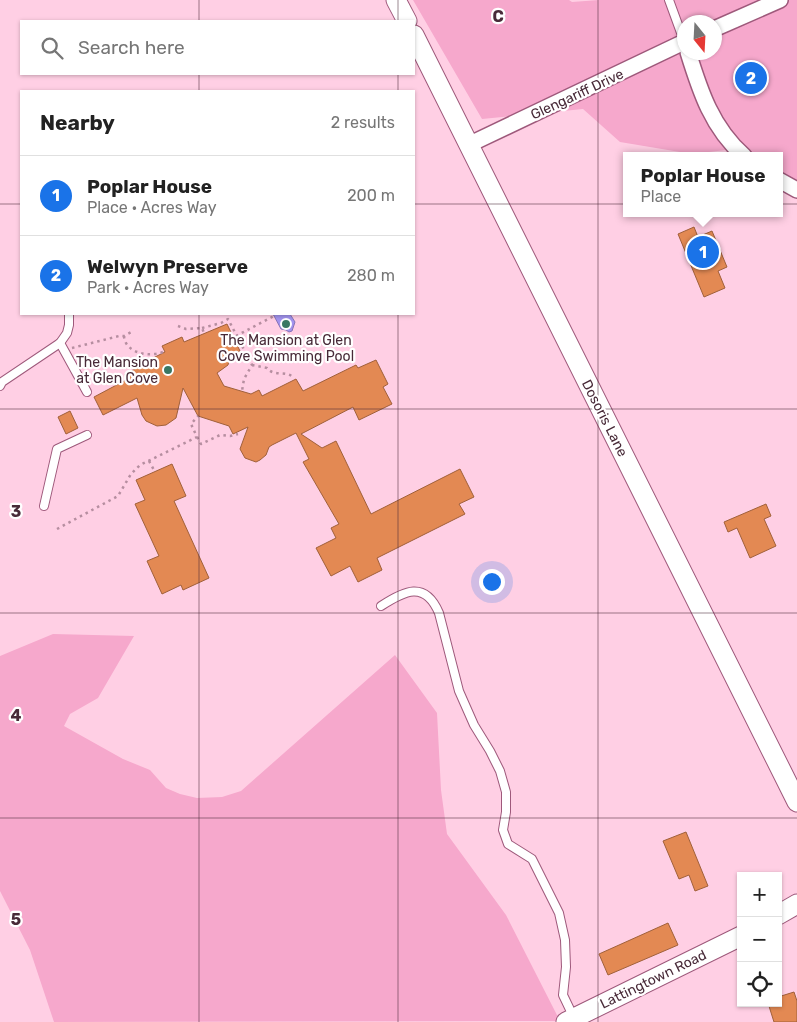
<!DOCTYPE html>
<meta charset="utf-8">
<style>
:root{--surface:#fff;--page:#f2f2f2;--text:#222;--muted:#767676;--line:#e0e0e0;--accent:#1a73e8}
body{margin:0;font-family:Rubik,sans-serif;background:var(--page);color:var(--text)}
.controls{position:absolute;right:15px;bottom:15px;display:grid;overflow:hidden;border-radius:0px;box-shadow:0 1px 4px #0004}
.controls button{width:45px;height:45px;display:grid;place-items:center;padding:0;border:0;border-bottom:1px solid var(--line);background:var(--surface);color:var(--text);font:25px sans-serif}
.compass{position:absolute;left:677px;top:15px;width:45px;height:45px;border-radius:50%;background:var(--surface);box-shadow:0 1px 4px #0004;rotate:162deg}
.you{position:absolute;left:491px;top:581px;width:18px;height:18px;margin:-12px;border:4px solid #fff;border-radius:50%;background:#1a73e8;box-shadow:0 0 0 8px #1a73e833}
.badge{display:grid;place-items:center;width:32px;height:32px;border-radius:50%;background:var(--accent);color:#fff;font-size:16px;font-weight:700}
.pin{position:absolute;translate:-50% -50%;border:2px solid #fff;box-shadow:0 1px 5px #0006}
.popup{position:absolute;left:623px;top:152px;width:160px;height:65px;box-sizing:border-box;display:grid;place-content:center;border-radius:0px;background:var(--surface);filter:drop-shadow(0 1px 4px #0005);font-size:16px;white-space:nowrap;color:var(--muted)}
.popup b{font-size:19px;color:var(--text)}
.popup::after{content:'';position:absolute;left:50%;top:100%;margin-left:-10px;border:10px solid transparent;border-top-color:var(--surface)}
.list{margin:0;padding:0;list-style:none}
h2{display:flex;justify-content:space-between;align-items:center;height:65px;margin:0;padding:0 20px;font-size:21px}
h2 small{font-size:16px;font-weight:400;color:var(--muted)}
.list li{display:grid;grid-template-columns:32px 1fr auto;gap:15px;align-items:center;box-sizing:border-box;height:80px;padding:0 20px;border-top:1px solid var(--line)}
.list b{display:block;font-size:19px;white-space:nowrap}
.list p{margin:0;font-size:16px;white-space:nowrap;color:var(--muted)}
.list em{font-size:16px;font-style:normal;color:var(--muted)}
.icon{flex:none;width:28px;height:28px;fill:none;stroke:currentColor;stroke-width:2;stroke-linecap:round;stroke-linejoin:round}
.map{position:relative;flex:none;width:797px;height:1022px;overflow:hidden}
.search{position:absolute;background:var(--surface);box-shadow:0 1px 4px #0004;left:20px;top:20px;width:395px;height:55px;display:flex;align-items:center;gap:12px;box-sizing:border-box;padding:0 18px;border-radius:0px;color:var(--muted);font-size:19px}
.panel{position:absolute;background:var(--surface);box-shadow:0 1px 4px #0004;left:20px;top:90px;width:395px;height:225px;border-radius:0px}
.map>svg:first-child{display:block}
.green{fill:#f6a8cc;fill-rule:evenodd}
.water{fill:#a293ee;stroke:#8774b7}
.building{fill:#e38953;stroke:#a0603a}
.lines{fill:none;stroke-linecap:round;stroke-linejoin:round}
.service-casing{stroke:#9e597b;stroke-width:10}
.minor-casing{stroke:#9e597b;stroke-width:18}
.tertiary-casing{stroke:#9e597b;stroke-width:21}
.path{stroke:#b68ea0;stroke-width:2.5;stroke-dasharray:2.5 4;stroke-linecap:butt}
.service{stroke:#fff;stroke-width:8}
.minor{stroke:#fff;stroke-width:15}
.tertiary{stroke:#fff;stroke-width:19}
.grid{fill:none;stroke:#482a38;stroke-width:1;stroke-opacity:0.55}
.poi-dot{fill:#397763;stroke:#fff;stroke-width:2}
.labels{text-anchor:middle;stroke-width:4.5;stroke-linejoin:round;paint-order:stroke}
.street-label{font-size:14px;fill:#482a38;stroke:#fff}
.poi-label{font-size:14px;fill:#482a38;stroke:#fff}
.grid-label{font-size:16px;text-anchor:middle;font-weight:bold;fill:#482a38;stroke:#fff;stroke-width:4.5;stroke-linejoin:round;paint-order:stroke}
</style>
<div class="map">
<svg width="797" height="1022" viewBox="0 0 797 1022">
<rect width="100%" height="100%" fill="#ffcfe4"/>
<g class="green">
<path d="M 413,0 L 569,0 L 572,2 L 599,0 L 797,0 L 797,181 L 779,171 L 779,156 L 755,156 L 743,148 L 692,154 L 620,142 L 583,109 L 482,119 ZM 684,22 L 714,22 L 714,52 L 684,52 Z"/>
<path d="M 53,634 L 134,636 L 98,698 L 70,714 L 64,726 L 123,759 L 150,770 L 166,788 L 180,794 L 197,798 L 222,797 L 241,791 L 395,655 L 437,713 L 441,790 L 447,834 L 506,915 L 560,1021 L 54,1022 L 30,950 L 0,891 L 0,656 Z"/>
</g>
<path class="water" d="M 273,314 L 290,314 L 295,322 L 292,331 L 289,332 L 286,330 L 281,329 Z"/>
<g class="building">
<path d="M 694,227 L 698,237 L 712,231 L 727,267 L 718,271 L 725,288 L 704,297 L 678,234 Z"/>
<path d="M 227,324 L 240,351 L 230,356 L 228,365 L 217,373 L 224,386 L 251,394 L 259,390 L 262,396 L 296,379 L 303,391 L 356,365 L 358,368 L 376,360 L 388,384 L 383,387 L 392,404 L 359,420 L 353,407 L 301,434 L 322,448 L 336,441 L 371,514 L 460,469 L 474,497 L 459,504 L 465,514 L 377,558 L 382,570 L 358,582 L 350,566 L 331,576 L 316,548 L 336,538 L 331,528 L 339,524 L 303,462 L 309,459 L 296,433 L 272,445 L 269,447 L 266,455 L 260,460 L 256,462 L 245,458 L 240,449 L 248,427 L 233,434 L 229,426 L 198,416 L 183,388 L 176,418 L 166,425 L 157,426 L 146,421 L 142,415 L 137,398 L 103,415 L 94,397 L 126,380 L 125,374 L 151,361 L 151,359 L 165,352 L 162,346 L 182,337 L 184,342 Z"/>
<path d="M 70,411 L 78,428 L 66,434 L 58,417 Z"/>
<path d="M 172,464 L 186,496 L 174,501 L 209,578 L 183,590 L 181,585 L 162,594 L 147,561 L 159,556 L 135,504 L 145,500 L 136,480 Z"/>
<path d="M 766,504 L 771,516 L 764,519 L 776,546 L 750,558 L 737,528 L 728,532 L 724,522 Z"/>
<path d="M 686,832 L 708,886 L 695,891 L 689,875 L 679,879 L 663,841 Z"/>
<path d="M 668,923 L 678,945 L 608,975 L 599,954 Z"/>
<path d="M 794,992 L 797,1001 L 797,1022 L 774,1022 L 768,1003 L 778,1003 L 778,997 Z"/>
</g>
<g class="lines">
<g class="service-casing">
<g id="service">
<path d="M 669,0 L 684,41"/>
<path d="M 60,343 L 87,392"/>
<path d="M 0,386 L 2,382 L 60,343 L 67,333 L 69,325 L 69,314"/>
<path d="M 44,506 L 57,449 L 87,435"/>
<path d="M 381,606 C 404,591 425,580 439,613 L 459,691 L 474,725 L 490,751 L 500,771 L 506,792 L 506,812 L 503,830 L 508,844 L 532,859 L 559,913 L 565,940 L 566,967 L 563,995 L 574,1018"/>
</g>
</g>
<g class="minor-casing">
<g id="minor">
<path d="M 714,29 L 780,0"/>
<path d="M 688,52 C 700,91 712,128 744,156"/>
<path d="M 468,145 L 684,42"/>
<path d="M 779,180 L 797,190"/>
</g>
</g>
<g class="tertiary-casing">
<g id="tertiary">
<path d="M 396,0 L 407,21"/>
<path d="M 414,35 L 797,802"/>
<path d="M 778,915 L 797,904"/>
<path d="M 566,1022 L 741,936"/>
</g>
</g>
<g class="path">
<path d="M 178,326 L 186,329 L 202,328 L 204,333"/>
<path d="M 202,328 L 221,323 L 228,319 L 252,365 L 244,379 L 242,391"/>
<path d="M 124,336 C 125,354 152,358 165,351"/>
<path d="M 236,336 L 274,316"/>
<path d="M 72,348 L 119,336 L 124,336 L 133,331"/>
<path d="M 252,365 L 267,368 C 274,377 285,370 293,377"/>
<path d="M 197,437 L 201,444 L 220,435 L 230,436 L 238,434"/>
<path d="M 149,461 L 155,472"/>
<path d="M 57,529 L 118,496 L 131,474 L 140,465 L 197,437 L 191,424 L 198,416"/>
</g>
<use href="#service" class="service"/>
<use href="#minor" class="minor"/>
<use href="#tertiary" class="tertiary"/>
</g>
<path class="grid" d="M 199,0 L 199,21M 398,0 L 398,21M 598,0 L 598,1022M 199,74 L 199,91M 398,74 L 398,91M 0,204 L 21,204M 414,204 L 797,204M 199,314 L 199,1022M 398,314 L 398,1022M 0,409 L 797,409M 0,613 L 797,613M 0,818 L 797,818"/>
<g class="poi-dot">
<circle cx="286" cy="324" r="5"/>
<circle cx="168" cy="370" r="5"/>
</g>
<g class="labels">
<g class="street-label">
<text transform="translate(577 94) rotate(-25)" y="5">Glengariff Drive</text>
<text transform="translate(605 418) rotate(63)" y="5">Dosoris Lane</text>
<text transform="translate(653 979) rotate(-26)" y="5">Lattingtown Road</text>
</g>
<g class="poi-label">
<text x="286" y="345">The Mansion at Glen<tspan x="286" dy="16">Cove Swimming Pool</tspan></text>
<text x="158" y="367" text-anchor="end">The Mansion<tspan x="158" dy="16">at Glen Cove</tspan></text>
</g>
</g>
<g class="grid-label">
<text x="498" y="22">C</text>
<text x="16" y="517">3</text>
<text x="16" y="721">4</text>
<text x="16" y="925">5</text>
</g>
</svg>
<div class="controls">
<button>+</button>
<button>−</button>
<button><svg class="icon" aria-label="locate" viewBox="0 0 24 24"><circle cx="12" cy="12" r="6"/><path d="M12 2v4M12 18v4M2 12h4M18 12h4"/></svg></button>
</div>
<svg class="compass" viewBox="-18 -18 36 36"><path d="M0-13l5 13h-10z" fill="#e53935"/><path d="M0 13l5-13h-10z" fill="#767676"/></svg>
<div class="you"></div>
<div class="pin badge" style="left:703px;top:252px">1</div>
<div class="popup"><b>Poplar House</b>Place</div>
<div class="pin badge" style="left:751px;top:78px">2</div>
<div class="search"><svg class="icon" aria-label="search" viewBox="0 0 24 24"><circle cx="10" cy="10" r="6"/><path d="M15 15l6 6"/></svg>Search here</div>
<section class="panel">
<h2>Nearby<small>2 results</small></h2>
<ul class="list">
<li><span class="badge">1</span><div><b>Poplar House</b><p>Place · Acres Way</p></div><em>200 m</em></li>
<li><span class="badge">2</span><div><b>Welwyn Preserve</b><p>Park · Acres Way</p></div><em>280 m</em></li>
</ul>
</section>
</div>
